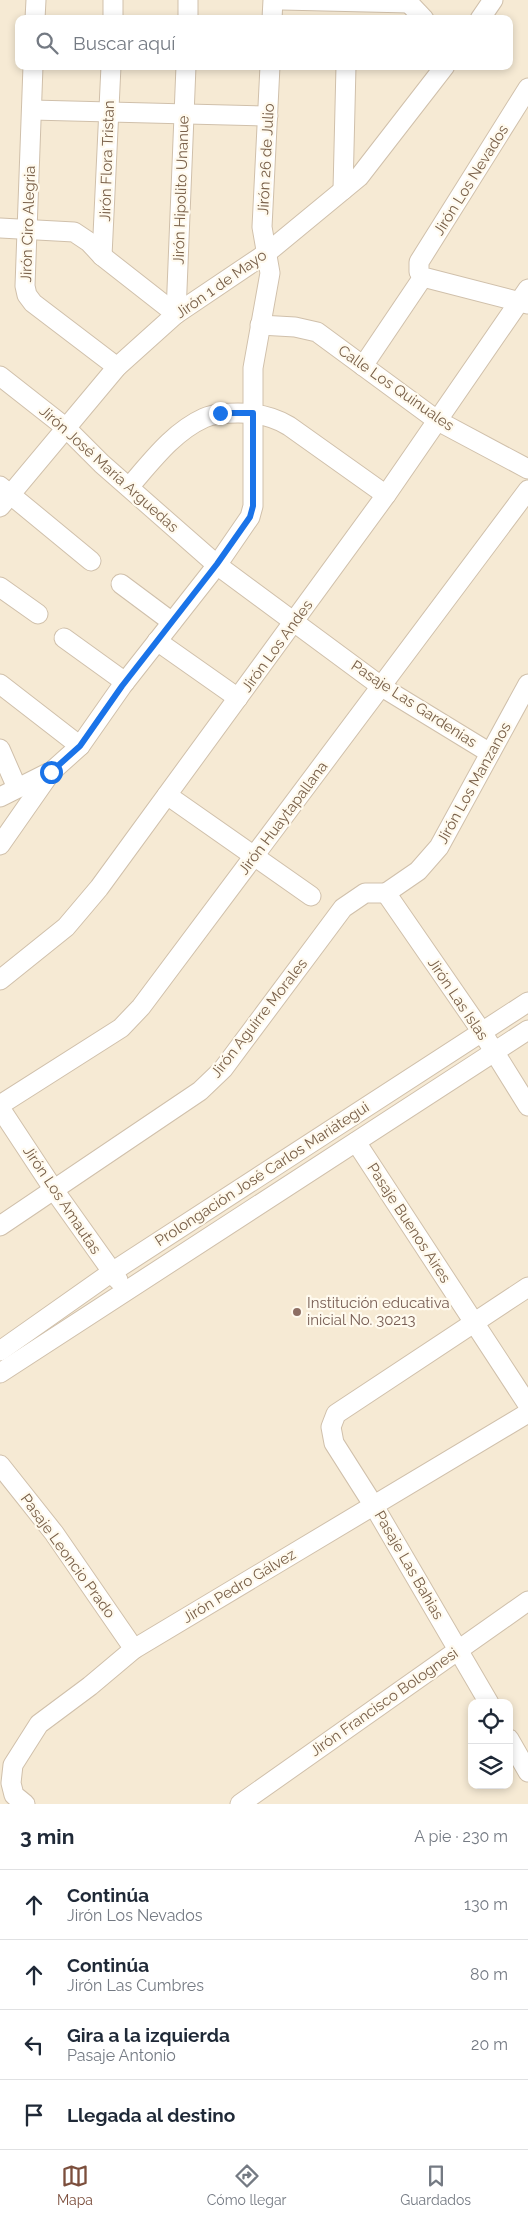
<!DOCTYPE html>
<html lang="es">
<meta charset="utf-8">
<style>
:root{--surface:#fff;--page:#f2f2f3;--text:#1f2937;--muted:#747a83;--line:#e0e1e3;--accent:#7c4f3d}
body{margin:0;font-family:Raleway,sans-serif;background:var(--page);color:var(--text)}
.controls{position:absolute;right:15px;bottom:15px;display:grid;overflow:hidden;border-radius:10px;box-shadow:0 2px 8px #0003}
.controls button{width:45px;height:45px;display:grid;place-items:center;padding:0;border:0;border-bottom:1px solid var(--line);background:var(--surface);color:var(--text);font:25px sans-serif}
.stop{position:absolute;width:15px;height:15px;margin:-11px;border:4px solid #1a73e8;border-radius:50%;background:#fff}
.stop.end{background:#1a73e8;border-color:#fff;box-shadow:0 1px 5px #0008}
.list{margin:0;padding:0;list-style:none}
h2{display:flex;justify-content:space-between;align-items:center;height:65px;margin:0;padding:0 20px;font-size:21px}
h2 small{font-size:16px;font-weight:400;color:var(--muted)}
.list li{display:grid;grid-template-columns:32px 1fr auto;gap:15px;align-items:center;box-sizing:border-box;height:70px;padding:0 20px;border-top:1px solid var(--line)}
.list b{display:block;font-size:19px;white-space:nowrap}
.list p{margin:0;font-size:16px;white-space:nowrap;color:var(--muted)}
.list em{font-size:16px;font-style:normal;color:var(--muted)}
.icon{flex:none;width:28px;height:28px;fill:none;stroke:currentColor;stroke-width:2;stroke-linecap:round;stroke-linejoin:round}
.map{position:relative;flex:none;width:528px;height:1804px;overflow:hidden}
.search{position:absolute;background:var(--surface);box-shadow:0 2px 8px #0003;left:15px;right:15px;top:15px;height:55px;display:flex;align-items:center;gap:12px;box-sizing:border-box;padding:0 18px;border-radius:10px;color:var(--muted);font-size:19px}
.sheet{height:345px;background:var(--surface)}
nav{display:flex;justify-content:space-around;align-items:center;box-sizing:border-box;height:70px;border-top:1px solid var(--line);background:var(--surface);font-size:14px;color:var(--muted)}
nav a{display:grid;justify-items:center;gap:2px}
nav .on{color:var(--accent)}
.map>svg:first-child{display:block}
.residential{fill:#f6ead4;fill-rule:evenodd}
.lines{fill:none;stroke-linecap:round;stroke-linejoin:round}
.minor-casing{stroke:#d0c0ab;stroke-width:21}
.minor{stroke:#fff;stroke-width:19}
.route{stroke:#1a73e8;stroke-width:6}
.education-dot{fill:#8d6e63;stroke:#fffaee;stroke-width:2}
.labels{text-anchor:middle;stroke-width:4.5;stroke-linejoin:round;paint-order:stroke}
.street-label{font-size:15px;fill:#796049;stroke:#fffaee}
.education-label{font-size:15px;fill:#785e54;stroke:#fffaee;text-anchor:start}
</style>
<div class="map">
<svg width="528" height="1804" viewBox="0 0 528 1804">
<rect width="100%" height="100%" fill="#fef7e6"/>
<path class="residential" d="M 0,0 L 528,0 L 528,1804 L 0,1804 ZM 19,19 L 509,19 L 509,66 L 19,66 ZM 472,1703 L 509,1703 L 509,1785 L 472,1785 Z"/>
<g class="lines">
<g class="minor-casing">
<g id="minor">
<path d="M 282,0 L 409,3"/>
<path d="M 406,0 L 424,19"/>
<path d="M 35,19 L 36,0"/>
<path d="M 113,19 L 113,0"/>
<path d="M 188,19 L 188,0"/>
<path d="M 272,19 L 273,0"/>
<path d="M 480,19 L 493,0"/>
<path d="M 33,66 L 25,286 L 27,295 L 33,303 L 117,367"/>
<path d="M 528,88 L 419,262 L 419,272 L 423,277 L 528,304"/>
<path d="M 32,110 L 268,116"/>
<path d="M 343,190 L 346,66"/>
<path d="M 0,228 L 74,232 L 89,242 L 102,256 L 176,314"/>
<path d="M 102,256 L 111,66"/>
<path d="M 176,314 L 186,66"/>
<path d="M 260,325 L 295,327 L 317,332 L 438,421 L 528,469"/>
<path d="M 363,366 L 423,277"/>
<path d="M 0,376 L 65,427 L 102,464 L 217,565 L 382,687 L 490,753"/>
<path d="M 0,486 L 91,561"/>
<path d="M 129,487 C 151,462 173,432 204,418 C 215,413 227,413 238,413 C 257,413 273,416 289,426 L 386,495"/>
<path d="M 0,507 L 117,367 L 176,314 L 268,252 L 359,177 L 445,66"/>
<path d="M 121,584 L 172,622"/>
<path d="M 0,587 L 38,614"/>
<path d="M 64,638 L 125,682"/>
<path d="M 157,641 L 238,698"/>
<path d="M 0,684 L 80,746"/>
<path d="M 0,749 L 14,781"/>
<path d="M 167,795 L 311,896"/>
<path d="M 0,797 L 48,773"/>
<path d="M 0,845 L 51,772 L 80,746 L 122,686 L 217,565 L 250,517 L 253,506 L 253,368 L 270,273 L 262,227 L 270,66"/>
<path d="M 386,893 L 418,871 L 439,847 L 528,684"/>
<path d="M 386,893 L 482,1032 L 528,1106"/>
<path d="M 0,980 L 66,927 L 99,888 L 386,495 L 528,289"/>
<path d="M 0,1105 L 121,1028 L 141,1007 L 528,490"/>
<path d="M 0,1108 L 54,1190 L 118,1280"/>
<path d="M 356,1142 L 528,1405"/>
<path d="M 0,1226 L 200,1091 L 223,1069 L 343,908 L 365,893 L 386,893"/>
<path d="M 0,1351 L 112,1272 L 528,1002"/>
<path d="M 0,1373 L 528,1030"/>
<path d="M 0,1465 L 54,1533 L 134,1649"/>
<path d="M 489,1703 L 374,1506 L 334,1443 L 331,1427 L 336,1414 L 528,1287"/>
<path d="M 509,1739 L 528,1772"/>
<path d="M 25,1804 L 14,1795 L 11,1783 L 13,1765 L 39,1724 L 90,1686 L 134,1649 L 528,1413"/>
<path d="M 240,1804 L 528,1601"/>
</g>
</g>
<use href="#minor" class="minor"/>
</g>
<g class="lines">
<path class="route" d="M 51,772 L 80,746 L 122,686 L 217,564 L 250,517 L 253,506 L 253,413 L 220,413"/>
</g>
<circle class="education-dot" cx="297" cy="1312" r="5"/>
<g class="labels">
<g class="street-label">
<text transform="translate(266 159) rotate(-87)" y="5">Jirón 26 de Julio</text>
<text transform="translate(107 161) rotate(-88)" y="5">Jirón Flora Tristan</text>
<text transform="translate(471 180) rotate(-58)" y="5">Jirón Los Nevados</text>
<text transform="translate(181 190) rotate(-88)" y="5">Jirón Hipolito Unanue</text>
<text transform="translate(28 224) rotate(-88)" y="5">Jirón Ciro Alegria</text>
<text transform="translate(221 284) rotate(-35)" y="5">Jirón 1 de Mayo</text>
<text transform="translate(396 388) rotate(35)" y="5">Calle Los Quinuales</text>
<text transform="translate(109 469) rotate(42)" y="5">Jirón José María Arguedas</text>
<text transform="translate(277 646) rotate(-54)" y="5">Jirón Los Andes</text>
<text transform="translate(414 704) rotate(33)" y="5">Pasaje Las Gardenias</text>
<text transform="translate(474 783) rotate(-61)" y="5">Jirón Los Manzanos</text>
<text transform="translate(283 818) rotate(-53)" y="5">Jirón Huaytapallana</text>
<text transform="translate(458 999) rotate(56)" y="5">Jirón Las Islas</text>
<text transform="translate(259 1018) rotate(-52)" y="5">Jirón Aguirre Morales</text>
<text transform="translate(262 1174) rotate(-33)" y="5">Prolongación José Carlos Mariátegui</text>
<text transform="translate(62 1200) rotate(56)" y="5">Jirón Los Amautas</text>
<text transform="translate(409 1223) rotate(57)" y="5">Pasaje Buenos Aires</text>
<text transform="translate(68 1556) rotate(54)" y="5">Pasaje Leoncio Prado</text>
<text transform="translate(409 1565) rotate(60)" y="5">Pasaje Las Bahias</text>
<text transform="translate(239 1586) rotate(-31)" y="5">Jirón Pedro Gálvez</text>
<text transform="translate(384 1702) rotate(-35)" y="5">Jirón Francisco Bolognesi</text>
</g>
<g class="education-label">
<text x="307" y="1308">Institución educativa<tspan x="307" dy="17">inicial No. 30213</tspan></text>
</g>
</g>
</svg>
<div class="controls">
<button><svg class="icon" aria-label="locate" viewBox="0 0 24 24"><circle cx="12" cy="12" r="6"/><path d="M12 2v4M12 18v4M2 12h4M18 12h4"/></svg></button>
<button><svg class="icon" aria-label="layers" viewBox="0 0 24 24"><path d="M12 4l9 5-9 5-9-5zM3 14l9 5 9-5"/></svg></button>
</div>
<div class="stop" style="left:51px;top:772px"></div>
<div class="stop end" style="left:220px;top:413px"></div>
<div class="search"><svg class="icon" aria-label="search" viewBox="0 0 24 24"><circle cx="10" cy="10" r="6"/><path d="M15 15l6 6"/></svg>Buscar aquí</div>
</div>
<section class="sheet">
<h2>3 min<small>A pie · 230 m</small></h2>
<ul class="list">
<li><svg class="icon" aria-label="ahead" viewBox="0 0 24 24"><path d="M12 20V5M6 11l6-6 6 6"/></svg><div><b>Continúa</b><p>Jirón Los Nevados</p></div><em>130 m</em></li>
<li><svg class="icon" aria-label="ahead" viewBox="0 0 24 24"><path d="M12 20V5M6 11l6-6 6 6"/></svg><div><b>Continúa</b><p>Jirón Las Cumbres</p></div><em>80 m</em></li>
<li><svg class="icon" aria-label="left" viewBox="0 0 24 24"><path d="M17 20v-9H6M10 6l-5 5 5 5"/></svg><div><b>Gira a la izquierda</b><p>Pasaje Antonio</p></div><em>20 m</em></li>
<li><svg class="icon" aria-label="arrive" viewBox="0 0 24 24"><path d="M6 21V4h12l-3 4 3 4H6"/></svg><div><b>Llegada al destino</b></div></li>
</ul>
</section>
<nav>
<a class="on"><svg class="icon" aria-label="map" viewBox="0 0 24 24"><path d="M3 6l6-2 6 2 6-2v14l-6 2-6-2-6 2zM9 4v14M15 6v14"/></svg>Mapa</a>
<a><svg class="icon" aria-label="directions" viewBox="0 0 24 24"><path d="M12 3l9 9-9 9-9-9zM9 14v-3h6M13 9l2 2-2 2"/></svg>Cómo llegar</a>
<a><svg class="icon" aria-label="saved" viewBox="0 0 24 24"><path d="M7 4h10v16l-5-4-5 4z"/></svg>Guardados</a>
</nav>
